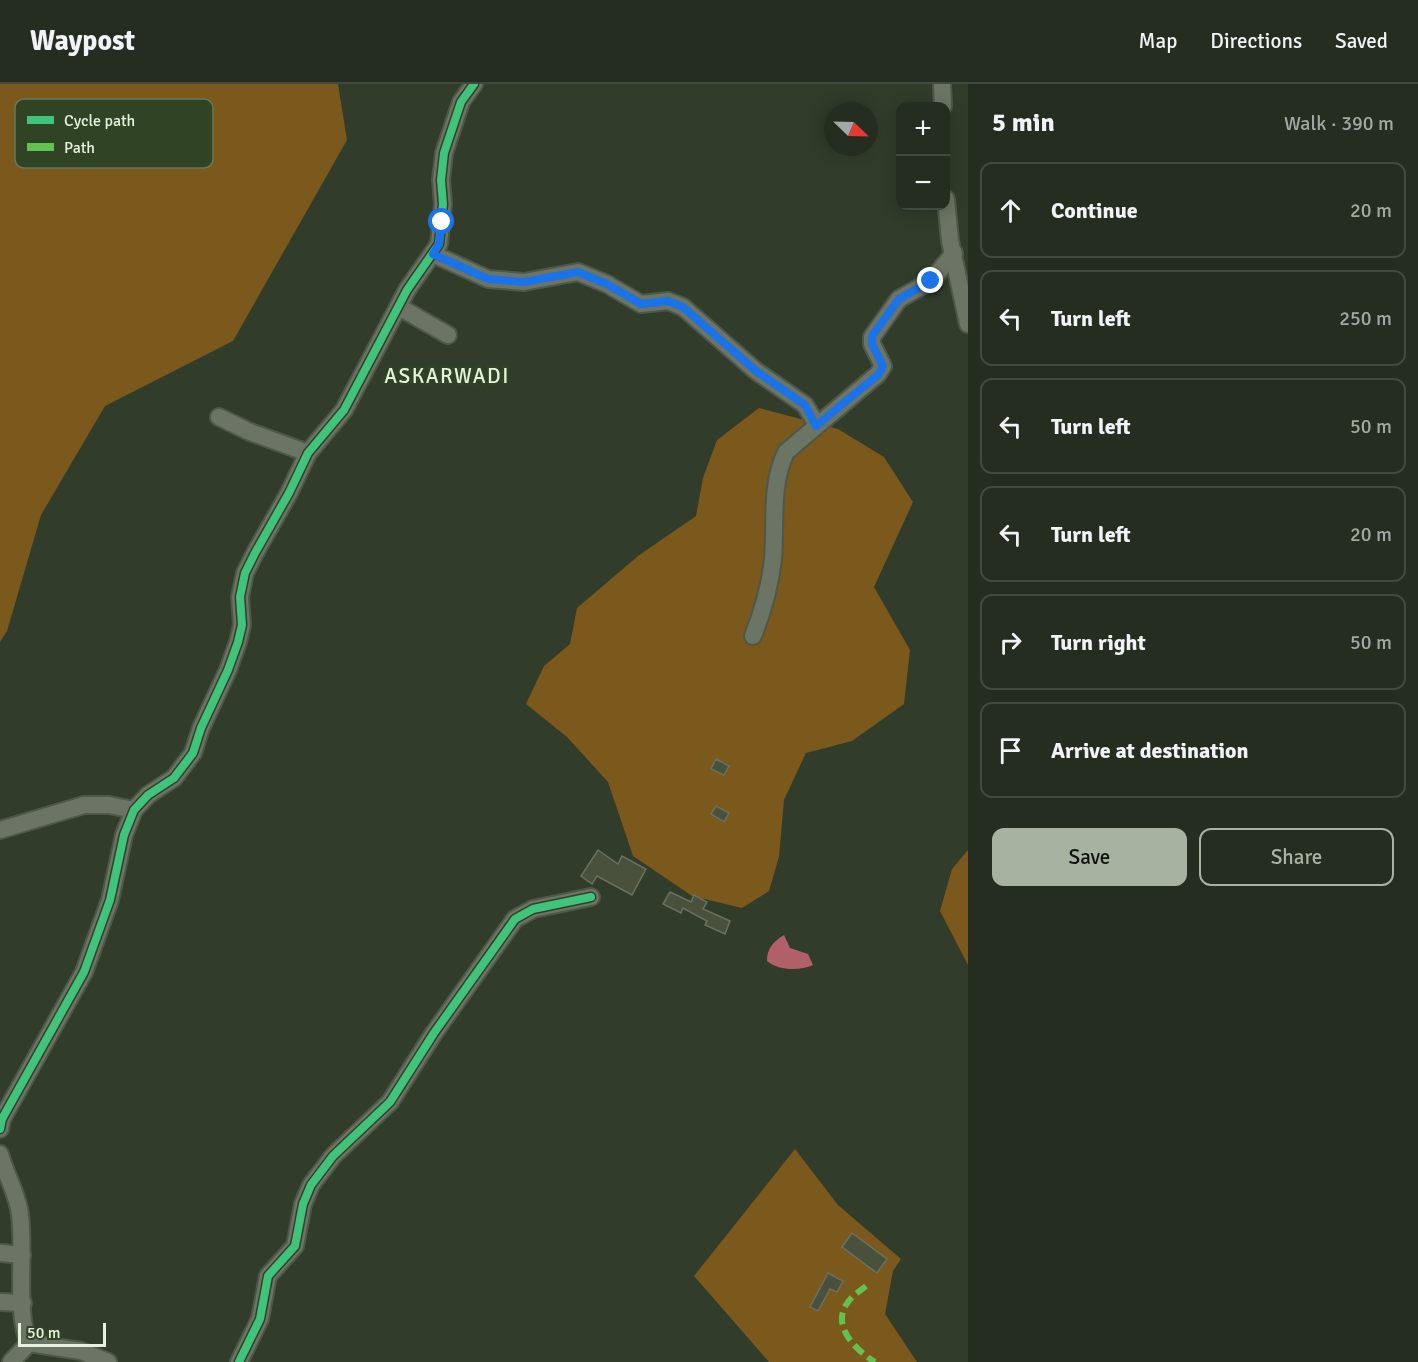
<!DOCTYPE html>
<meta charset="utf-8">
<style>
:root{--surface:#252d20;--page:#31392d;--text:#f1f3f6;--muted:#a3a8a5;--line:#42493e;--accent:#a7b2a0}
body{margin:0;font-family:Signika,sans-serif;background:var(--page);color:var(--text)}
.controls{position:absolute;right:18px;top:18px;display:grid;overflow:hidden;border-radius:12px;box-shadow:0 3px 15px #0003}
.controls button{width:54px;height:54px;display:grid;place-items:center;padding:0;border:0;border-bottom:2px solid var(--line);background:var(--surface);color:var(--text);font:30px sans-serif}
.compass{position:absolute;left:824px;top:18px;width:54px;height:54px;border-radius:50%;background:var(--surface);box-shadow:0 3px 15px #0003;rotate:113deg}
.scale{position:absolute;left:18px;bottom:15px;width:88px;box-sizing:border-box;padding-left:6px;border:3px solid #e6f2df;border-top:0;font-size:16px;line-height:21px;white-space:nowrap;color:#e6f2df;-webkit-text-stroke:4px #304324;paint-order:stroke}
.stop{position:absolute;width:18px;height:18px;margin:-14px;border:4px solid #1a73e8;border-radius:50%;background:#fff}
.stop.end{background:#1a73e8;border-color:#fff;box-shadow:0 2px 6px #0008}
.list{margin:0;padding:0;list-style:none}
h2{display:flex;justify-content:space-between;align-items:center;height:78px;margin:0;padding:0 24px;font-size:26px}
h2 small{font-size:20px;font-weight:400;color:var(--muted)}
.list li{display:grid;grid-template-columns:39px 1fr auto;gap:18px;align-items:center;box-sizing:border-box;height:96px;margin:0 12px 12px;padding:0 12px;border:2px solid var(--line);border-radius:12px}
.list b{display:block;font-size:22px;white-space:nowrap}
.list em{font-size:20px;font-style:normal;color:var(--muted)}
.actions{display:flex;gap:12px;padding:18px 24px}
.actions a{flex:1;padding:14px 0;border:2px solid var(--accent);border-radius:12px;text-align:center;font-size:21px;color:var(--accent)}
.actions .main{background:var(--accent);color:#111}
.icon{flex:none;width:33px;height:33px;fill:none;stroke:currentColor;stroke-width:2;stroke-linecap:round;stroke-linejoin:round}
.map{position:relative;flex:none;width:968px;height:1278px;overflow:hidden}
header{display:flex;align-items:center;gap:36px;box-sizing:border-box;height:84px;padding:0 30px;background:var(--surface);border-bottom:2px solid var(--line)}
header strong{font-size:28px}
nav{display:flex;gap:33px;margin-inline-start:auto;font-size:21px}
main{display:flex}
aside{flex:1;background:var(--surface)}
.map>svg:first-child{display:block}
.green{fill:#7b581b}
.water{fill:#b16069}
.building{fill:#49503b;stroke:#6b7161;stroke-width:1.5}
.lines{fill:none;stroke-linecap:round;stroke-linejoin:round}
.minor-casing{stroke:#4f5848;stroke-width:20}
.minor{stroke:#6c7466;stroke-width:16}
.quiet{stroke:#63c152;stroke-width:6;stroke-dasharray:12 6;stroke-linecap:butt}
.cycleway-casing{stroke:#304324;stroke-width:11}
.cycleway{stroke:#40c37c;stroke-width:8}
.route{stroke:#1a73e8;stroke-width:8}
.labels{text-anchor:middle;stroke-width:5;stroke-linejoin:round;paint-order:stroke}
.quarter-label{font-size:21px;letter-spacing:1.5px;fill:#e6f2df;stroke:#304324}
.key{fill:#304324;stroke:#67785c;stroke-width:1.5}
.key-label{font-size:16px;fill:#e6f2df}
</style>
<header>
<strong>Waypost</strong>
<nav><a>Map</a><a>Directions</a><a>Saved</a></nav>
</header>
<main>
<div class="map">
<svg width="968" height="1278" viewBox="0 0 968 1278">
<rect width="100%" height="100%" fill="#313c2b"/>
<g class="green">
<path d="M 0,0 L 338,0 L 347,56 L 233,257 L 105,322 L 41,431 L 7,547 L 0,558 Z"/>
<path d="M 759,324 L 838,345 L 884,373 L 913,418 L 874,503 L 910,566 L 904,620 L 852,657 L 806,669 L 784,716 L 779,773 L 769,807 L 742,824 L 692,812 L 633,772 L 608,698 L 567,653 L 526,620 L 544,582 L 570,560 L 577,524 L 638,472 L 696,432 L 703,394 L 717,356 Z"/>
<path d="M 968,766 L 968,881 L 940,827 L 952,785 Z"/>
<path d="M 795,1065 L 838,1121 L 901,1175 L 893,1187 L 885,1230 L 917,1278 L 769,1278 L 694,1192 Z"/>
</g>
<path class="water" d="M 784,851 L 790,864 L 808,870 L 813,881 C 800,887 779,887 767,877 C 767,864 773,858 784,851 Z"/>
<g class="building">
<path d="M 716,675 L 729,682 L 724,691 L 711,685 Z"/>
<path d="M 716,722 L 729,729 L 724,738 L 711,730 Z"/>
<path d="M 598,766 L 618,780 L 622,772 L 646,785 L 632,811 L 597,792 L 592,800 L 581,792 Z"/>
<path d="M 670,808 L 691,818 L 694,811 L 707,818 L 703,825 L 730,837 L 725,850 L 705,841 L 707,837 L 683,824 L 681,829 L 663,820 Z"/>
<path d="M 852,1149 L 887,1175 L 877,1189 L 842,1163 Z"/>
<path d="M 828,1189 L 843,1197 L 837,1208 L 830,1205 L 818,1227 L 810,1223 Z"/>
</g>
<g class="lines">
<g class="minor-casing">
<g id="minor">
<path d="M 942,0 L 943,22"/>
<path d="M 946,115 L 950,157 L 968,240"/>
<path d="M 433,170 L 488,195 L 524,198 L 578,188 L 607,200 L 641,220 L 668,217 L 683,223 L 756,287 L 805,321 L 817,341"/>
<path d="M 399,223 L 448,251"/>
<path d="M 219,333 L 250,348 L 308,369"/>
<path d="M 753,552 C 763,527 770,502 773,475 C 776,439 770,401 786,368 L 878,290 L 883,282 L 872,260 L 872,253 L 899,215 L 931,197 L 954,169"/>
<path d="M 0,746 L 84,721 L 109,721 L 134,726"/>
<path d="M 0,1045 L 2,1035 L 84,888 L 110,816 L 124,751 L 134,726 L 148,711 L 174,694 L 193,669 L 201,644 L 228,586 L 238,558 L 242,541 L 240,513 L 245,489 L 255,469 L 289,409 L 308,369 L 344,326 L 407,206 L 439,160 L 443,120 L 441,96 L 444,69 L 461,18 L 474,0"/>
<path d="M 0,1070 C 5,1090 18,1110 20,1131 C 25,1167 15,1229 29,1259 L 11,1278"/>
<path d="M 0,1169 L 22,1171"/>
<path d="M 0,1218 L 23,1219"/>
<path d="M 29,1259 L 81,1267 L 108,1278"/>
<path d="M 239,1278 L 260,1235 L 268,1192 L 295,1162 L 303,1120 L 311,1101 L 333,1072 L 390,1018 L 434,949 L 515,835 L 533,825 L 591,813"/>
</g>
</g>
<use href="#minor" class="minor"/>
<path class="quiet" d="M 866,1202 C 860,1207 852,1212 848,1218 C 830,1242 856,1266 875,1278"/>
<g class="cycleway-casing">
<g id="cycleway">
<path d="M 0,1045 L 2,1035 L 84,888 L 110,816 L 124,751 L 134,726 L 148,711 L 174,694 L 193,669 L 201,644 L 228,586 L 238,558 L 242,541 L 240,513 L 245,489 L 255,469 L 289,409 L 308,369 L 344,326 L 407,206 L 439,160 L 443,120 L 441,96 L 444,69 L 461,18 L 474,0"/>
<path d="M 239,1278 L 260,1235 L 268,1192 L 295,1162 L 303,1120 L 311,1101 L 333,1072 L 390,1018 L 434,949 L 515,835 L 533,825 L 591,813"/>
</g>
</g>
<use href="#cycleway" class="cycleway"/>
</g>
<g class="lines">
<path class="route" d="M 442,138 L 439,160 L 433,170 L 488,195 L 524,198 L 578,188 L 607,200 L 641,220 L 668,217 L 683,223 L 756,287 L 805,321 L 816,342 L 879,290 L 883,282 L 872,260 L 872,252 L 899,215 L 931,197"/>
</g>
<g class="labels">
<g class="quarter-label">
<text x="447" y="299">ASKARWADI</text>
</g>
</g>
<rect x="15" y="15" width="198" height="69" rx="9" class="key"/>
<rect x="27" y="32" width="27" height="8" fill="#40c37c"/>
<rect x="27" y="59" width="27" height="8" fill="#63c152"/>
<g class="key-label">
<text x="64" y="42">Cycle path</text>
<text x="64" y="69">Path</text>
</g>
</svg>
<div class="controls">
<button>+</button>
<button>−</button>
</div>
<svg class="compass" viewBox="-18 -18 36 36"><path d="M0-13l5 13h-10z" fill="#e53935"/><path d="M0 13l5-13h-10z" fill="#a3a8a5"/></svg>
<div class="scale">50 m</div>
<div class="stop" style="left:442px;top:138px"></div>
<div class="stop end" style="left:931px;top:197px"></div>
</div>
<aside>
<h2>5 min<small>Walk · 390 m</small></h2>
<ul class="list">
<li><svg class="icon" aria-label="ahead" viewBox="0 0 24 24"><path d="M12 20V5M6 11l6-6 6 6"/></svg><div><b>Continue</b></div><em>20 m</em></li>
<li><svg class="icon" aria-label="left" viewBox="0 0 24 24"><path d="M17 20v-9H6M10 6l-5 5 5 5"/></svg><div><b>Turn left</b></div><em>250 m</em></li>
<li><svg class="icon" aria-label="left" viewBox="0 0 24 24"><path d="M17 20v-9H6M10 6l-5 5 5 5"/></svg><div><b>Turn left</b></div><em>50 m</em></li>
<li><svg class="icon" aria-label="left" viewBox="0 0 24 24"><path d="M17 20v-9H6M10 6l-5 5 5 5"/></svg><div><b>Turn left</b></div><em>20 m</em></li>
<li><svg class="icon" aria-label="right" viewBox="0 0 24 24"><path d="M7 20v-9h11M14 6l5 5-5 5"/></svg><div><b>Turn right</b></div><em>50 m</em></li>
<li><svg class="icon" aria-label="arrive" viewBox="0 0 24 24"><path d="M6 21V4h12l-3 4 3 4H6"/></svg><div><b>Arrive at destination</b></div></li>
</ul>
<div class="actions"><a class="main">Save</a><a>Share</a></div>
</aside>
</main>
